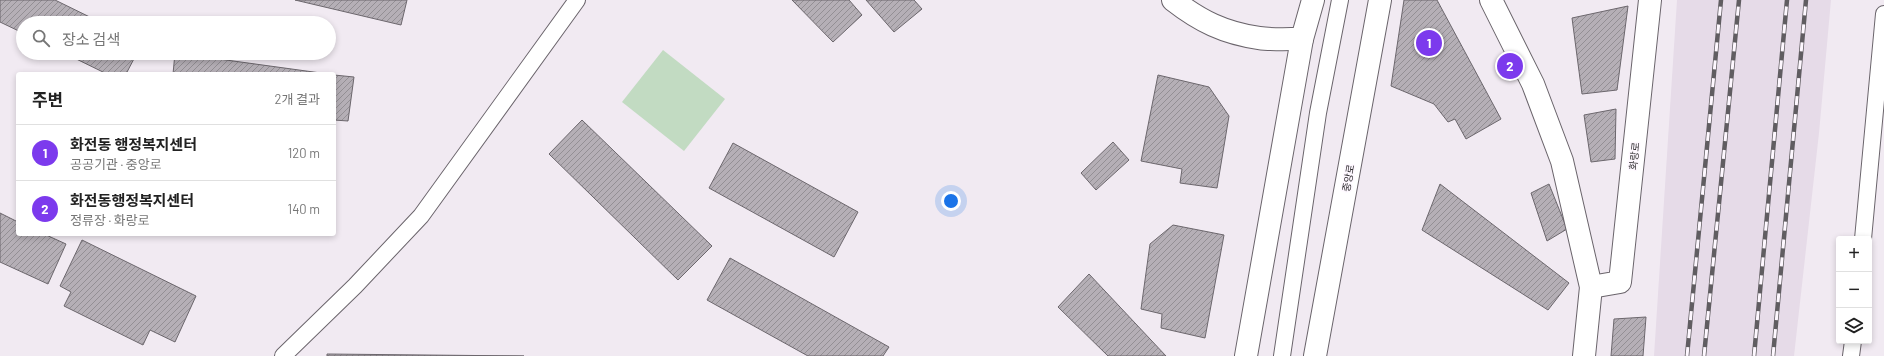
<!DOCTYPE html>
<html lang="ko">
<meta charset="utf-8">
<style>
:root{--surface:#fff;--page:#f2f2f2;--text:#222;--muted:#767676;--line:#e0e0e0;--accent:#7c3aed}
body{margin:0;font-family:Barlow,"Noto Sans KR",sans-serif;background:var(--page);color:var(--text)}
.controls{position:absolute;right:12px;bottom:12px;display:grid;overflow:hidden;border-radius:4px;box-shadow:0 2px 6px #0003}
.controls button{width:36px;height:36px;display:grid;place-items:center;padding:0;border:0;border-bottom:1px solid var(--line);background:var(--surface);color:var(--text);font:20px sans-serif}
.you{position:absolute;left:951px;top:201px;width:14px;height:14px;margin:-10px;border:3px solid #fff;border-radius:50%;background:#1a73e8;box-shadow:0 0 0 6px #1a73e833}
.badge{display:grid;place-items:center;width:26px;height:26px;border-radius:50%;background:var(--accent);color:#fff;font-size:13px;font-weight:700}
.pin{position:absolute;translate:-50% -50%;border:2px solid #fff;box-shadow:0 1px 4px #0006}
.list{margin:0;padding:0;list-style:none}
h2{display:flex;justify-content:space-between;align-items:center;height:52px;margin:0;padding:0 16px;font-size:17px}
h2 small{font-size:13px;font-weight:400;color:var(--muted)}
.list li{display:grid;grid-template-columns:26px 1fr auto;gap:12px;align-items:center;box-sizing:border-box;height:56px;padding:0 16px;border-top:1px solid var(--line)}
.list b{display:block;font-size:15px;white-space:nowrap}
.list p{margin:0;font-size:13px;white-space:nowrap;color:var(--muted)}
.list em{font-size:13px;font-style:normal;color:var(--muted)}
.icon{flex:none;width:22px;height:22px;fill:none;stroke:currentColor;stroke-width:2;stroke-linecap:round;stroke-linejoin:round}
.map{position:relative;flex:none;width:1884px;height:356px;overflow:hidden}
.search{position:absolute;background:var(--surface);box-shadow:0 2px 6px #0003;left:16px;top:16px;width:320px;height:44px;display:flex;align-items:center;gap:10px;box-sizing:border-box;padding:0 14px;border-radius:22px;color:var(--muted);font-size:15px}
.panel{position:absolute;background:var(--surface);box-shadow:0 2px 6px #0003;left:16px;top:72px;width:320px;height:164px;border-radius:4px}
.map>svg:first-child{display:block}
.built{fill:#e6dbe8}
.grass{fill:#c2dbc2}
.building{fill:url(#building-hatch);stroke:#6c676d}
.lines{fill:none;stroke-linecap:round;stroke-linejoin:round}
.lane-casing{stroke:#6a646b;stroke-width:18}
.street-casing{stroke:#6a646b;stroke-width:24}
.secondary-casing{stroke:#6a646b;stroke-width:24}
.primary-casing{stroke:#6a646b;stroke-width:24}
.lane{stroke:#fff;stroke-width:16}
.street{stroke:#fff;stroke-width:22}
.secondary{stroke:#fff;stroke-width:22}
.primary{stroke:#fff;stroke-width:22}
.rail-casing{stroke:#605d61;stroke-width:4.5}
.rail{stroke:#fef8ff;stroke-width:3;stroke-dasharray:9;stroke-linecap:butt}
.labels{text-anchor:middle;stroke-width:3;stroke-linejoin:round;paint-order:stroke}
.street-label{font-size:10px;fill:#2c2a2d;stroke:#fef8ff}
</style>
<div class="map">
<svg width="1884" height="356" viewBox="0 0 1884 356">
<defs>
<pattern id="building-hatch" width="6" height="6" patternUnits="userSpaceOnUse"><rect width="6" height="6" fill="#b5afb6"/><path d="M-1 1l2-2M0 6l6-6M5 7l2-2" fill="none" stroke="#938f94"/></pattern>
</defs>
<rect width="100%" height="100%" fill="#f1eaf2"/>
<path class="built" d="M 1677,0 L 1831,0 L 1819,133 L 1794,356 L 1654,356 Z"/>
<path class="grass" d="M 663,50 L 725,99 L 684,151 L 622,102 Z"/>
<g class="building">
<path d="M 0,0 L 55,0 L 102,23 L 23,23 L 23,33 L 0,22 Z"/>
<path d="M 295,0 L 407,0 L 401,25 Z"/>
<path d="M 792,0 L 849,0 L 862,15 L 833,42 Z"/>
<path d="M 866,0 L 914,0 L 922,9 L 894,32 Z"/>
<path d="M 1404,0 L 1437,0 L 1501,119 L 1466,139 L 1455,119 L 1448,122 L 1434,104 L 1391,86 Z"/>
<path d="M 1628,6 L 1617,90 L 1582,94 L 1572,18 Z"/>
<path d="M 64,53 L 137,53 L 126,74 L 107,74 Z"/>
<path d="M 175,53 L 328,74 L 173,74 Z"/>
<path d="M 334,75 L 354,77 L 348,121 L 334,120 Z"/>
<path d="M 1158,75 L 1209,87 L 1229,116 L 1217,188 L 1180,183 L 1182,169 L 1141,161 Z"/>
<path d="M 1616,109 L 1615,159 L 1591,162 L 1584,115 Z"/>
<path d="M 582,120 L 712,246 L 678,280 L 549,154 Z"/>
<path d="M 1113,142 L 1129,160 L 1096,190 L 1081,173 Z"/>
<path d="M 733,143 L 858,212 L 834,257 L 709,188 Z"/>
<path d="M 1440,184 L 1569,283 L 1548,310 L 1422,230 Z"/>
<path d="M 1549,184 L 1567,229 L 1547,241 L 1531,193 Z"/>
<path d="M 0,213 L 18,222 L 18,234 L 44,234 L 66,244 L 48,284 L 0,262 Z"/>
<path d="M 1173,225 L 1224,235 L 1205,338 L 1161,328 L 1162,314 L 1141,309 L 1150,244 Z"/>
<path d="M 82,240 L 196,296 L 175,342 L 150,330 L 143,345 L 64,306 L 71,292 L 60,286 Z"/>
<path d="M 730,258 L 889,347 L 883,356 L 808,356 L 707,300 Z"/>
<path d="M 1089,274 L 1166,356 L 1108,356 L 1058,307 Z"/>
<path d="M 1646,317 L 1643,356 L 1611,356 L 1614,319 Z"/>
<path d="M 327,354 L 524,356 L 327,356 Z"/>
</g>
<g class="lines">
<g class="lane-casing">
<g id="lane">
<path d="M 1863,239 L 1884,14"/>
<path d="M 283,356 L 355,286 L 421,216 L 577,0"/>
<path d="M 1282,356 L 1318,113 L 1340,0"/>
<path d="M 1851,356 L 1853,341"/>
</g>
</g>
<g class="street-casing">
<g id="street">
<path d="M 1173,0 C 1200,21 1224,33 1259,38 C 1272,40 1288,39 1302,39"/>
<path d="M 1591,287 L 1620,282 L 1650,0"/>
</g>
</g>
<g class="secondary-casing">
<path id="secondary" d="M 1491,0 L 1533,84 L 1562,161 L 1591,287 L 1584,356"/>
</g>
<g class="primary-casing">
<g id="primary">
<path d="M 1246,356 L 1302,39 L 1313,0"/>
<path d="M 1315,356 L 1380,0"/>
</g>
</g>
<use href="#lane" class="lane"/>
<use href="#street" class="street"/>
<use href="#secondary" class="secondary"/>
<use href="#primary" class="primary"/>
<g class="rail-casing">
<g id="rail">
<path d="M 1687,356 L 1721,0"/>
<path d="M 1704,356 L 1739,0"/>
<path d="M 1754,356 L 1787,0"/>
<path d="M 1773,356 L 1806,0"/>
</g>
</g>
<use href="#rail" class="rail"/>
</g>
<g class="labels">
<g class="street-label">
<text transform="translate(1634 156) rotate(-84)" y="4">화랑로</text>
<text transform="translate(1348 178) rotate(-80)" y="4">중앙로</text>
</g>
</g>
</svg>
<div class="controls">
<button>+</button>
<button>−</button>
<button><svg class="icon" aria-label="layers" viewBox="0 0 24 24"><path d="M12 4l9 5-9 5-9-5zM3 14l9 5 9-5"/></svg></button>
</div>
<div class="you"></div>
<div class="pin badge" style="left:1429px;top:43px">1</div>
<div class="pin badge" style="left:1510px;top:66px">2</div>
<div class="search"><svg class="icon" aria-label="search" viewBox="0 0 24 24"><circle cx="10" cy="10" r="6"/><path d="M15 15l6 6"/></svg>장소 검색</div>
<section class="panel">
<h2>주변<small>2개 결과</small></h2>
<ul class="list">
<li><span class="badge">1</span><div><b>화전동 행정복지센터</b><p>공공기관 · 중앙로</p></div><em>120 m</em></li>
<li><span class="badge">2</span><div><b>화전동행정복지센터</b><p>정류장 · 화랑로</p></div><em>140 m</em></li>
</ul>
</section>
</div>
